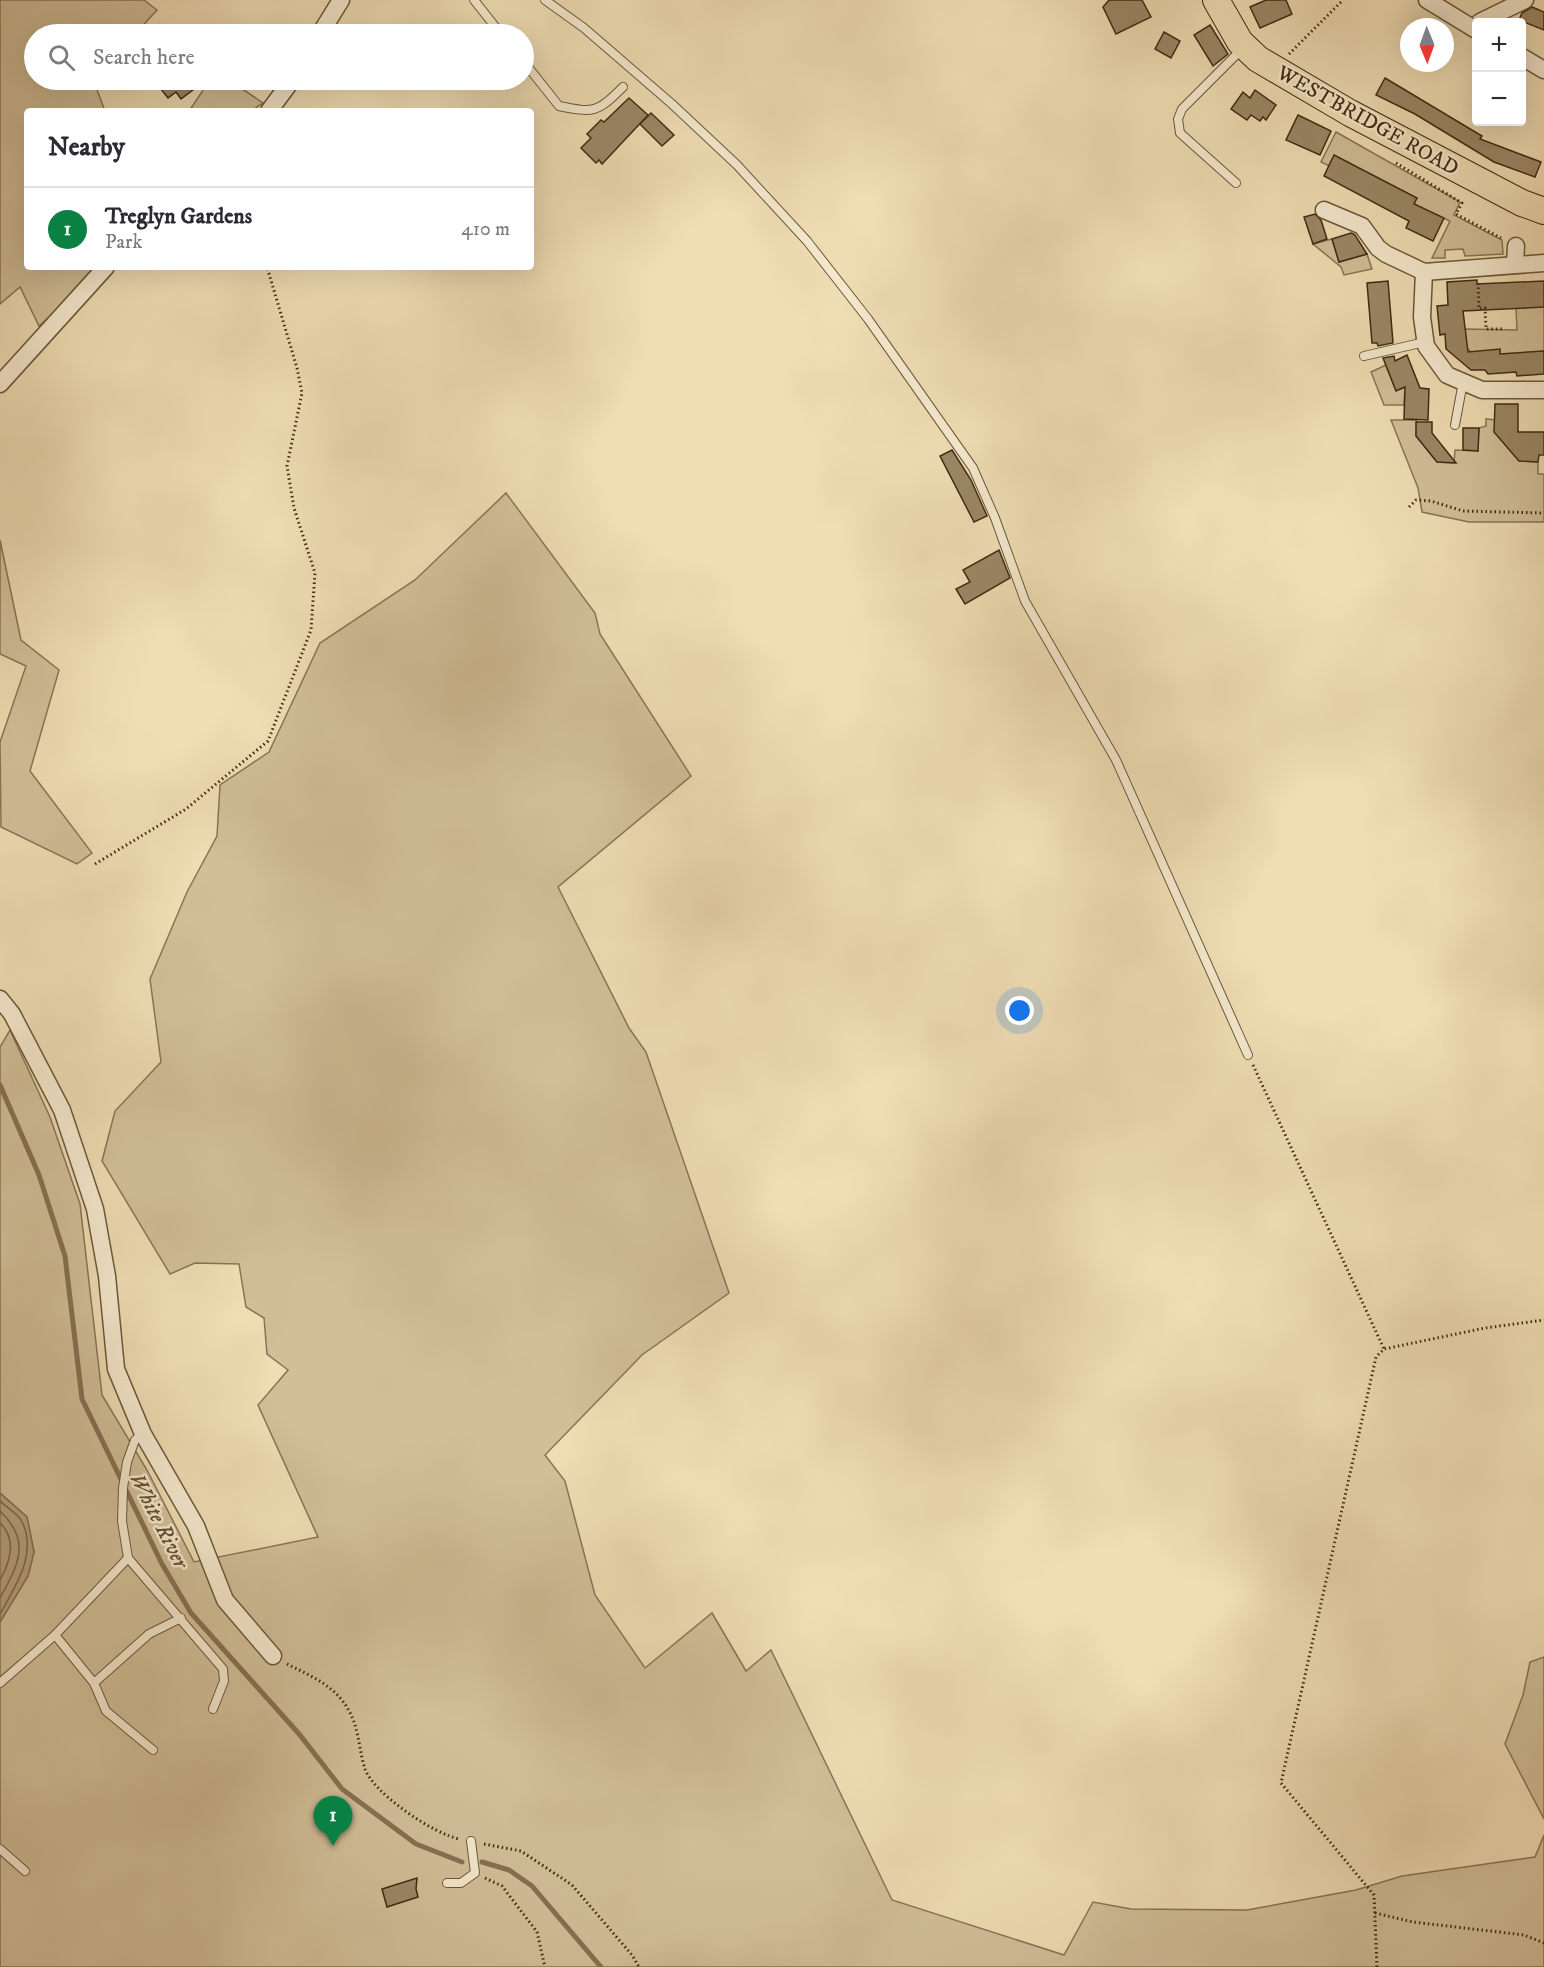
<!DOCTYPE html>
<meta charset="utf-8">
<style>
:root{--surface:#fff;--page:#f2f2f3;--text:#2b2b33;--muted:#7c7c81;--line:#e1e1e2;--accent:#0b8043}
body{margin:0;font-family:"IM FELL DW Pica",serif;background:var(--page);color:var(--text)}
.controls{position:absolute;right:18px;top:18px;display:grid;overflow:hidden;border-radius:6px;box-shadow:0 6px 24px #0002}
.controls button{width:54px;height:54px;display:grid;place-items:center;padding:0;border:0;border-bottom:2px solid var(--line);background:var(--surface);color:var(--text);font:30px sans-serif}
.compass{position:absolute;left:1400px;top:18px;width:54px;height:54px;border-radius:50%;background:var(--surface);box-shadow:0 6px 24px #0002;rotate:179deg}
.you{position:absolute;left:1020px;top:1011px;width:21px;height:21px;margin:-15px;border:4px solid #fff;border-radius:50%;background:#1a73e8;box-shadow:0 0 0 9px #1a73e833}
.badge{display:grid;place-items:center;width:39px;height:39px;border-radius:50%;background:var(--accent);color:#fff;font-size:20px;font-weight:700}
.pin{position:absolute;translate:-50% -50px;filter:drop-shadow(0 2px 3px #0008)}
.pin::after{content:'';position:absolute;top:32px;width:21px;height:18px;background:inherit;clip-path:polygon(0 0,100% 0,50% 100%)}
.list{margin:0;padding:0;list-style:none}
h2{display:flex;justify-content:space-between;align-items:center;height:78px;margin:0;padding:0 24px;font-size:26px}
h2 small{font-size:20px;font-weight:400;color:var(--muted)}
.list li{display:grid;grid-template-columns:39px 1fr auto;gap:18px;align-items:center;box-sizing:border-box;height:84px;padding:0 24px;border-top:2px solid var(--line)}
.list b{display:block;font-size:22px;white-space:nowrap}
.list p{margin:0;font-size:20px;white-space:nowrap;color:var(--muted)}
.list em{font-size:20px;font-style:normal;color:var(--muted)}
.icon{flex:none;width:33px;height:33px;fill:none;stroke:currentColor;stroke-width:2;stroke-linecap:round;stroke-linejoin:round}
.map{position:relative;flex:none;width:1544px;height:1967px;overflow:hidden}
.search{position:absolute;background:var(--surface);box-shadow:0 6px 24px #0002;left:24px;top:24px;width:510px;height:66px;display:flex;align-items:center;gap:15px;box-sizing:border-box;padding:0 21px;border-radius:33px;color:var(--muted);font-size:22px}
.panel{position:absolute;background:var(--surface);box-shadow:0 6px 24px #0002;left:24px;top:108px;width:510px;height:162px;border-radius:6px}
.map>svg:first-child{display:block}
.green{fill:#d1bf99;stroke:#887556;stroke-width:1.5}
.water{fill:#b4a07d;stroke:#867153;stroke-width:1.5}
.lines{fill:none;stroke-linecap:round;stroke-linejoin:round}
.shore{stroke:#7a6648;stroke-width:1.5}
.stream{stroke:#867153;stroke-width:5}
.building{fill:#9b8867;stroke:#402b13;stroke-width:1.5}
.lane-casing{stroke:#6c583b;stroke-width:10}
.street-casing{stroke:#6c583b;stroke-width:19}
.primary-casing{stroke:#402b13;stroke-width:28}
.path{stroke:#402b13;stroke-width:3;stroke-dasharray:1.5 3;stroke-linecap:butt}
.lane{stroke:#f5e9ce;stroke-width:8}
.street{stroke:#f5e9ce;stroke-width:16}
.primary{stroke:#efddb4;stroke-width:26}
.labels{text-anchor:middle;stroke-width:5;stroke-linejoin:round;paint-order:stroke}
.street-label{font-size:21px;fill:#402b13;stroke:#f5e9ce}
.water-label{font-size:22px;font-style:italic;fill:#634e33;stroke:#f5e9ce}
</style>
<div class="map">
<svg width="1544" height="1967" viewBox="0 0 1544 1967">
<rect width="100%" height="100%" fill="#efddb4"/>
<filter id="stains"><feTurbulence type="fractalNoise" baseFrequency=".00333" numOctaves="4"/><feColorMatrix values="0 0 0 0 .2 0 0 0 0 .09 0 0 0 0 .02 0 0 0 .5 -.17"/></filter>
<radialGradient id="worn" r=".72"><stop offset=".6" stop-color="#630" stop-opacity="0"/><stop offset="1" stop-color="#630" stop-opacity=".3"/></radialGradient>
<g class="green">
<path d="M 0,0 L 144,0 L 157,10 L 135,34 L 34,34 L 34,80 L 96,80 L 94,82 L 105,111 L 27,111 L 27,267 L 97,267 L 77,292 L 39,326 L 20,287 L 0,304 Z"/>
<path d="M 210,80 L 229,80 L 263,103 L 251,111 L 189,111 Z"/>
<path d="M 1336,132 L 1460,202 L 1454,215 L 1502,240 L 1503,254 L 1465,256 L 1463,249 L 1445,250 L 1445,258 L 1432,258 L 1450,221 L 1414,204 L 1417,198 L 1334,156 L 1329,166 L 1321,162 Z"/>
<path d="M 1332,239 L 1339,262 L 1367,254 L 1372,269 L 1344,275 L 1341,267 L 1313,244 Z"/>
<path d="M 1544,307 L 1544,351 L 1500,357 L 1500,350 L 1473,354 L 1459,340 L 1464,329 L 1517,330 L 1516,308 Z"/>
<path d="M 1386,365 L 1396,390 L 1405,387 L 1404,405 L 1384,405 L 1371,372 Z"/>
<path d="M 1486,419 L 1497,420 L 1519,461 L 1538,462 L 1538,474 L 1544,474 L 1544,522 L 1469,522 L 1422,512 L 1418,488 L 1391,420 L 1417,420 L 1416,436 L 1437,462 L 1454,463 L 1455,450 L 1478,451 L 1479,428 L 1486,426 Z"/>
<path d="M 506,493 L 595,613 L 600,634 L 691,776 L 558,887 L 629,1028 L 646,1052 L 729,1293 L 642,1355 L 545,1455 L 565,1481 L 595,1595 L 645,1668 L 712,1613 L 746,1671 L 771,1650 L 892,1900 L 1064,1955 L 1093,1902 L 1131,1909 L 1247,1910 L 1356,1890 L 1402,1876 L 1535,1857 L 1544,1835 L 1544,1967 L 0,1967 L 0,1622 L 28,1576 L 34,1552 L 27,1517 L 0,1493 L 0,1047 L 10,1030 L 50,1117 L 80,1204 L 102,1395 L 147,1470 L 194,1562 L 318,1537 L 258,1405 L 288,1370 L 267,1354 L 264,1318 L 246,1307 L 239,1264 L 195,1263 L 170,1274 L 102,1161 L 115,1111 L 161,1062 L 150,979 L 187,892 L 217,836 L 220,785 L 269,752 L 320,643 L 415,580 Z"/>
<path d="M 0,540 L 21,640 L 59,670 L 30,771 L 92,853 L 77,864 L 1,827 L 0,742 L 26,666 L 0,654 Z"/>
<path d="M 1544,1657 L 1544,1819 L 1505,1744 L 1523,1695 L 1530,1662 Z"/>
</g>
<path class="water" d="M 0,1493 L 27,1517 L 34,1552 L 28,1576 L 0,1622 Z"/>
<g class="lines">
<g class="shore">
<path d="M 0,1501 C 6,1507 17,1513 21,1520 C 39,1552 15,1587 0,1614"/>
<path d="M 0,1511 C 32,1541 18,1565 0,1598"/>
<path d="M 0,1523 C 17,1539 10,1562 0,1580"/>
</g>
<g class="stream">
<path d="M 0,1085 L 39,1175 L 65,1256 L 82,1399 L 162,1564 L 191,1613 L 300,1735 L 342,1789 L 416,1844 L 462,1862"/>
<path d="M 482,1862 L 509,1870 L 532,1886 L 601,1967"/>
</g>
</g>
<g class="building">
<path d="M 1109,0 L 1142,0 L 1151,17 L 1116,34 L 1103,7 Z"/>
<path d="M 1266,0 L 1286,0 L 1292,14 L 1260,28 L 1250,7 Z"/>
<path d="M 1532,7 L 1544,12 L 1544,30 L 1519,20 L 1522,13 Z"/>
<path d="M 1210,25 L 1228,54 L 1213,66 L 1194,35 Z"/>
<path d="M 1164,32 L 1180,41 L 1171,58 L 1155,49 Z"/>
<path d="M 1385,78 L 1482,136 L 1480,139 L 1541,162 L 1535,177 L 1494,162 L 1415,114 L 1376,95 Z"/>
<path d="M 154,80 L 206,80 L 181,99 L 176,92 L 168,98 Z"/>
<path d="M 1255,90 L 1276,105 L 1266,120 L 1263,117 L 1260,121 L 1251,115 L 1247,120 L 1231,109 L 1243,92 L 1250,98 Z"/>
<path d="M 629,98 L 648,115 L 602,164 L 599,160 L 596,163 L 581,148 L 591,138 L 587,134 L 601,120 L 604,122 Z"/>
<path d="M 651,113 L 674,135 L 662,146 L 640,124 Z"/>
<path d="M 1298,115 L 1331,131 L 1320,155 L 1286,140 Z"/>
<path d="M 1334,155 L 1417,198 L 1414,204 L 1444,218 L 1433,241 L 1406,228 L 1409,221 L 1324,176 Z"/>
<path d="M 1315,214 L 1321,220 L 1327,239 L 1313,244 L 1304,217 Z"/>
<path d="M 1351,233 L 1355,235 L 1367,254 L 1339,262 L 1332,239 Z"/>
<path d="M 1477,280 L 1477,284 L 1544,281 L 1544,307 L 1463,311 L 1468,352 L 1500,349 L 1500,354 L 1544,351 L 1544,374 L 1517,376 L 1516,372 L 1488,374 L 1485,370 L 1471,370 L 1446,349 L 1445,334 L 1440,335 L 1437,306 L 1448,305 L 1447,282 Z"/>
<path d="M 1388,281 L 1393,343 L 1378,346 L 1377,343 L 1372,343 L 1367,283 Z"/>
<path d="M 1407,355 L 1420,388 L 1429,389 L 1428,420 L 1404,419 L 1405,387 L 1396,391 L 1383,358 L 1394,356 L 1395,361 Z"/>
<path d="M 1495,404 L 1518,404 L 1518,432 L 1544,432 L 1544,455 L 1539,455 L 1538,462 L 1519,461 L 1494,432 Z"/>
<path d="M 1416,422 L 1432,422 L 1432,433 L 1456,463 L 1437,462 L 1416,436 Z"/>
<path d="M 1463,428 L 1479,428 L 1478,451 L 1463,450 Z"/>
<path d="M 952,450 L 971,480 L 987,516 L 974,522 L 940,456 Z"/>
<path d="M 999,550 L 1010,578 L 965,604 L 956,589 L 970,582 L 963,570 Z"/>
<path d="M 417,1878 L 416,1889 L 418,1897 L 387,1907 L 382,1889 Z"/>
</g>
<g class="lines">
<g class="lane-casing">
<g id="lane">
<path d="M 474,0 L 501,34"/>
<path d="M 545,0 L 584,28 L 672,104 L 737,165 L 807,241 L 868,319 L 973,468 L 995,518 L 1025,601 L 1116,760 L 1248,1055"/>
<path d="M 524,62 L 559,106 C 594,113 597,113 623,87"/>
<path d="M 1236,183 L 1180,133 L 1178,119 L 1182,109 L 1243,48"/>
<path d="M 1364,356 L 1425,342"/>
<path d="M 1455,425 L 1463,382"/>
<path d="M 143,1434 L 135,1440 L 127,1462 L 123,1488 L 122,1521 L 128,1558 L 223,1669 L 224,1681 L 213,1709"/>
<path d="M 55,1635 L 94,1683 L 106,1711 L 153,1750"/>
<path d="M 0,1683 L 55,1635 L 128,1558"/>
<path d="M 94,1683 L 149,1634 L 181,1618"/>
<path d="M 0,1849 L 25,1871"/>
<path d="M 447,1883 L 461,1883 L 475,1873 L 471,1841"/>
</g>
</g>
<g class="street-casing">
<g id="street">
<path d="M 1427,0 L 1476,30"/>
<path d="M 1480,22 L 1525,0"/>
<path d="M 320,34 L 341,0"/>
<path d="M 1522,57 L 1544,70"/>
<path d="M 269,111 L 292,80"/>
<path d="M 1324,210 L 1362,226 L 1378,248 L 1386,254 L 1424,272 L 1544,263"/>
<path d="M 1515,264 L 1516,246"/>
<path d="M 1424,272 L 1422,317 L 1426,346 L 1447,375 L 1482,390 L 1544,390"/>
<path d="M 0,384 L 106,267"/>
<path d="M 0,999 L 12,1014 L 62,1110 L 95,1209 L 107,1276 L 116,1369 L 143,1434 L 196,1526 L 225,1600 L 273,1656"/>
</g>
</g>
<g class="primary-casing">
<path id="primary" d="M 1216,0 L 1240,42 L 1258,59 L 1350,113 L 1522,203 L 1544,211"/>
</g>
<g class="path">
<path d="M 1289,54 L 1343,0"/>
<path d="M 1396,163 L 1462,203 L 1456,214 L 1501,238"/>
<path d="M 1478,283 L 1479,309 L 1485,308 L 1486,329 L 1502,329"/>
<path d="M 1409,507 L 1416,500 L 1431,501 L 1463,511 L 1544,513"/>
<path d="M 95,864 L 186,809 L 268,741 L 311,630 L 315,573 L 294,508 L 287,466 L 302,393 L 297,368 L 267,267"/>
<path d="M 1253,1065 L 1384,1349"/>
<path d="M 287,1664 C 311,1676 336,1686 349,1711 C 359,1728 359,1751 365,1769 C 374,1794 435,1835 460,1839"/>
<path d="M 484,1844 L 521,1851 L 572,1885 L 632,1955 L 639,1967"/>
<path d="M 485,1878 L 502,1886 L 537,1932 L 545,1967"/>
<path d="M 1375,1913 L 1413,1922 L 1524,1935 L 1544,1943"/>
<path d="M 1377,1967 L 1374,1895 L 1281,1783 L 1376,1357 L 1384,1349 L 1485,1328 L 1544,1320"/>
</g>
<use href="#lane" class="lane"/>
<use href="#street" class="street"/>
<use href="#primary" class="primary"/>
</g>
<g class="labels">
<g class="street-label">
<text transform="translate(1368 120) rotate(29)" y="7">WESTBRIDGE ROAD</text>
</g>
<g class="water-label">
<text transform="translate(160 1520) rotate(63)" y="8">White River</text>
</g>
</g>
<rect width="100%" height="100%" filter="url(#stains)"/>
<rect width="100%" height="100%" fill="url(#worn)"/>
</svg>
<div class="controls">
<button>+</button>
<button>−</button>
</div>
<svg class="compass" viewBox="-18 -18 36 36"><path d="M0-13l5 13h-10z" fill="#e53935"/><path d="M0 13l5-13h-10z" fill="#7c7c81"/></svg>
<div class="you"></div>
<div class="pin badge" style="left:333px;top:1846px">1</div>
<div class="search"><svg class="icon" aria-label="search" viewBox="0 0 24 24"><circle cx="10" cy="10" r="6"/><path d="M15 15l6 6"/></svg>Search here</div>
<section class="panel">
<h2>Nearby<small></small></h2>
<ul class="list">
<li><span class="badge">1</span><div><b>Treglyn Gardens</b><p>Park</p></div><em>410 m</em></li>
</ul>
</section>
</div>
